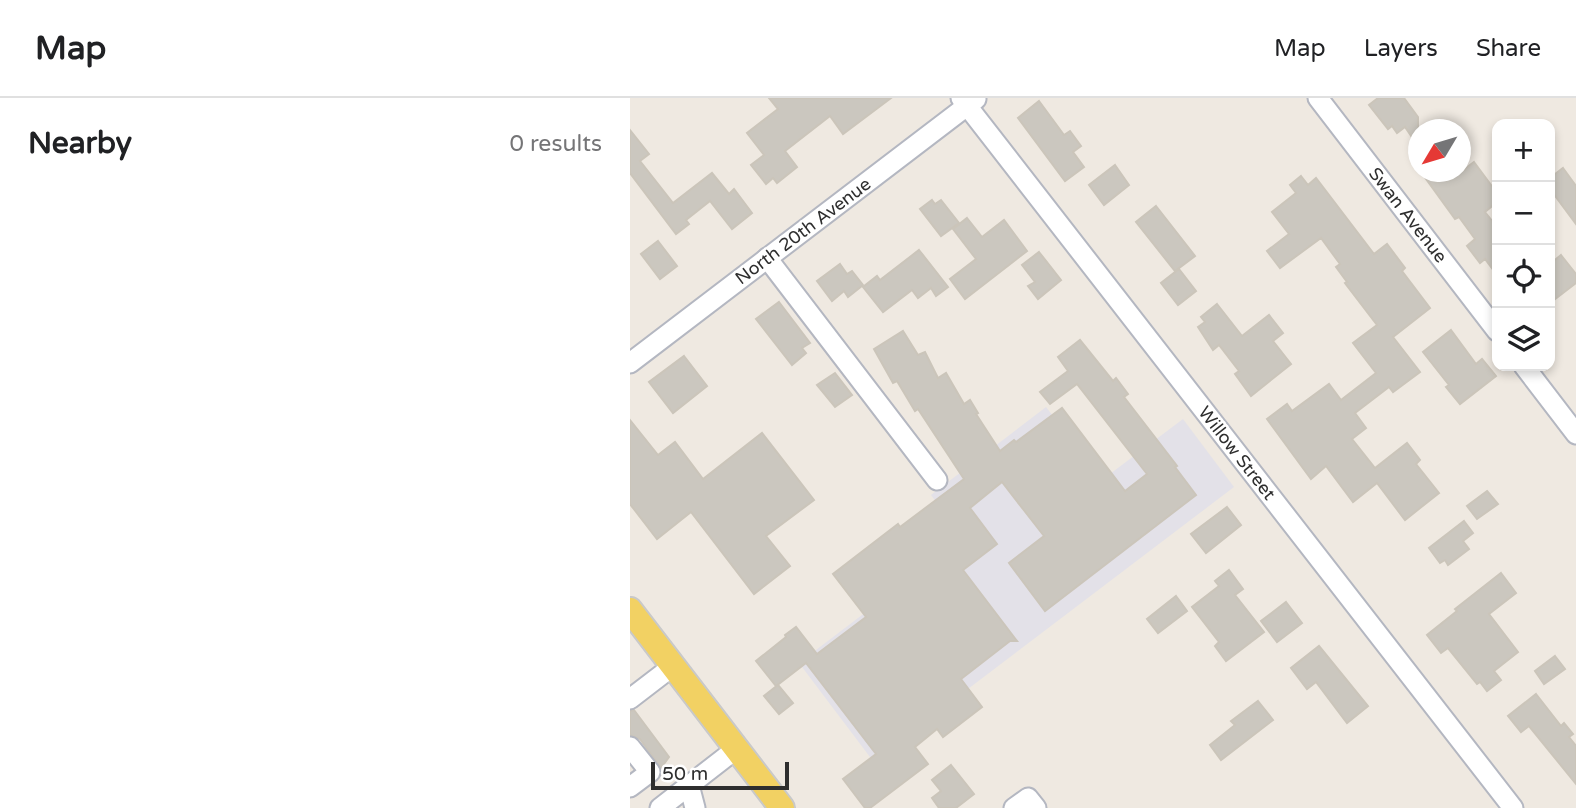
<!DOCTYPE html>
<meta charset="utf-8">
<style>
:root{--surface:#fff;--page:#f6f6f6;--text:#202124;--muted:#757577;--line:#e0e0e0}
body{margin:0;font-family:"Varela Round",sans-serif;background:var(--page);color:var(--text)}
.controls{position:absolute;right:21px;top:21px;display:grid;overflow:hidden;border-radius:14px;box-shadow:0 4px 10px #0003}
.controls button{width:63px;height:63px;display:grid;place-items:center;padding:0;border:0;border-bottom:2px solid var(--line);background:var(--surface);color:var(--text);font:35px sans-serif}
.compass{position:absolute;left:778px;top:21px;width:63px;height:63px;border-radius:50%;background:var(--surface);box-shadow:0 4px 10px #0003;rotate:232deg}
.scale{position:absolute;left:21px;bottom:18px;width:138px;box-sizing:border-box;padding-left:7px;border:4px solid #2e2e2e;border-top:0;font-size:19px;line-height:24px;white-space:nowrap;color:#2e2e2e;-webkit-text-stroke:5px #fff;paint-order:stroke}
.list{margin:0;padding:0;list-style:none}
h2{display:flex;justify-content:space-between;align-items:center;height:91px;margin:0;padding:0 28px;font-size:30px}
h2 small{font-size:23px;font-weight:400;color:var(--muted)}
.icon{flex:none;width:38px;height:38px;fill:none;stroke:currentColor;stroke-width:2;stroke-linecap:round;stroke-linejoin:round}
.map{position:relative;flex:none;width:946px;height:710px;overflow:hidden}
header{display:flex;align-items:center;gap:42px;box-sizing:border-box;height:98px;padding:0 35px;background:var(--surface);border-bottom:2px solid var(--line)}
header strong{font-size:33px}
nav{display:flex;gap:38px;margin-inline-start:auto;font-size:24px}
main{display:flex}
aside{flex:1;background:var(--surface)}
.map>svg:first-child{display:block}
.industrial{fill:#e3e1e8}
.building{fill:#cbc7bf;stroke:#cbc5ba;stroke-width:2}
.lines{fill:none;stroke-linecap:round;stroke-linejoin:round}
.minor-casing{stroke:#b4b7c1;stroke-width:23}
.major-casing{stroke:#c9c9c9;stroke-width:28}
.minor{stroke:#fff;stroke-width:19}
.major{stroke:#f2d163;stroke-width:24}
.labels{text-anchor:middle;stroke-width:5;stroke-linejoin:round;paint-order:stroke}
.street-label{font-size:18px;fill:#2e2e2e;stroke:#fff}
</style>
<header>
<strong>Map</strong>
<nav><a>Map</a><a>Layers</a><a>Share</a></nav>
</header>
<main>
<aside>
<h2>Nearby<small>0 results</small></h2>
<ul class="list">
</ul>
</aside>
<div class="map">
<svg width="946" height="710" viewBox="0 0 946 710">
<rect width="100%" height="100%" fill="#efe9e1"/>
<path class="industrial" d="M 416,309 L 472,382 L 553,321 L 604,389 L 243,663 L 169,565 L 333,440 L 301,397 Z"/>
<g class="building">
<path d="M 139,0 L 261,0 L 213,36 L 200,18 L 155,53 L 167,69 L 147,85 L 143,80 L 136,86 L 121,67 L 134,57 L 117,35 L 148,11 Z"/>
<path d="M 748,0 L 774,0 L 788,19 L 788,48 L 775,29 L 767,35 L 762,28 L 758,31 L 739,7 Z"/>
<path d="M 409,3 L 434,37 L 440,33 L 451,48 L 443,54 L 454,69 L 435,83 L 388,20 Z"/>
<path d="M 0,32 L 19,56 L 10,63 L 43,105 L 82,75 L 99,96 L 104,91 L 122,115 L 102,131 L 80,103 L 56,122 L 59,126 L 46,136 L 0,75 Z"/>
<path d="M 844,64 L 867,95 L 867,104 L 855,114 L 867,129 L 867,177 L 855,161 L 850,165 L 837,148 L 845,141 L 829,119 L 825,121 L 791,74 L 831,74 Z"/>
<path d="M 485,67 L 499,87 L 474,107 L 459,87 Z"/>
<path d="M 933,70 L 946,88 L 946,126 L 920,91 L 920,80 Z"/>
<path d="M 671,78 L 678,87 L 686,80 L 744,156 L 757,146 L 775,170 L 772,173 L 800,210 L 763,239 L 790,274 L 763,294 L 759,289 L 725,315 L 736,330 L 722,341 L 745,370 L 777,345 L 790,362 L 786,366 L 809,395 L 775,422 L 747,385 L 723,404 L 696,368 L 681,381 L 637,321 L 657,306 L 662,313 L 699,286 L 711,302 L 746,275 L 723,245 L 747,227 L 715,185 L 717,184 L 706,169 L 710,166 L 691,140 L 650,170 L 637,153 L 659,136 L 642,114 L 666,95 L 660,87 Z"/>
<path d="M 302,102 L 305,106 L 311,102 L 329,125 L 311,138 L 290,111 Z"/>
<path d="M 526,108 L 565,158 L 545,173 L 506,124 Z"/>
<path d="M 337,120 L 352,139 L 374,122 L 397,153 L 335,201 L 320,181 L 346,161 L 323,131 Z"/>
<path d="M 28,143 L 47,168 L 30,181 L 11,156 Z"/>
<path d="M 289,152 L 318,189 L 306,198 L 301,190 L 288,200 L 282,192 L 253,214 L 233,189 L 247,178 L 250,182 Z"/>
<path d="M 409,154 L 431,182 L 408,201 L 398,188 L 405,184 L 392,167 Z"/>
<path d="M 931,157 L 946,176 L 946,185 L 920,205 L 920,166 Z"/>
<path d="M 210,166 L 217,176 L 222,173 L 233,187 L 218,199 L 214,193 L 202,203 L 187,183 Z"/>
<path d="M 549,171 L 566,193 L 548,207 L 531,185 Z"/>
<path d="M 149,204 L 180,245 L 172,250 L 176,255 L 162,267 L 126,221 Z"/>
<path d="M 587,206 L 612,238 L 639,217 L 653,235 L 643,243 L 661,266 L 621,298 L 605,276 L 609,273 L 589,247 L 583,252 L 568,229 L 575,224 L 571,219 Z"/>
<path d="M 821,232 L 846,266 L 852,261 L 866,278 L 830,306 L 816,289 L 819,287 L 793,254 Z"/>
<path d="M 273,233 L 288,257 L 295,254 L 308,280 L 316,275 L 334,306 L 340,302 L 348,315 L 346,316 L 370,353 L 384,342 L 386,344 L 432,310 L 495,393 L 517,376 L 447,286 L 420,306 L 410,294 L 438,273 L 428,259 L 450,242 L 483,283 L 486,280 L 498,296 L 494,299 L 547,368 L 545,369 L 566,397 L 415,513 L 379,465 L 414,438 L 372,384 L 340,410 L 367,446 L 333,472 L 387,543 L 380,543 L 331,581 L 352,609 L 313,639 L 307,631 L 285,649 L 298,666 L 240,710 L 235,710 L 213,681 L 246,656 L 176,565 L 146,588 L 126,563 L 156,539 L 155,537 L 166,529 L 187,556 L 236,519 L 203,476 L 268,426 L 270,429 L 334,381 L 288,311 L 285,313 L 267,283 L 263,285 L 244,251 Z"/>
<path d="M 54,258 L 77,288 L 43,315 L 19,284 Z"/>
<path d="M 205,275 L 222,297 L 205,309 L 187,287 Z"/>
<path d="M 0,322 L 28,357 L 45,344 L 73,381 L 132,335 L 184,402 L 136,438 L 160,468 L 124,496 L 61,414 L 27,441 L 0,406 Z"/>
<path d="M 857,393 L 868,406 L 847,421 L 837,408 Z"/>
<path d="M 597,409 L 611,427 L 576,455 L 561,436 Z"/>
<path d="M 834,423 L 843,435 L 833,443 L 839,451 L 818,467 L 815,462 L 810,465 L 799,450 Z"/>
<path d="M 599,472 L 613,491 L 605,497 L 634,534 L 596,563 L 585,548 L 589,544 L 562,509 L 589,488 L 585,483 Z"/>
<path d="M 871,475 L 886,495 L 859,516 L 888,554 L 864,573 L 871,582 L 857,593 L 850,584 L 847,586 L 818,550 L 811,555 L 797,537 L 827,513 L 825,511 Z"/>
<path d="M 546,498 L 557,513 L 528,535 L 517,521 Z"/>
<path d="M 656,504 L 672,525 L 647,544 L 631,523 Z"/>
<path d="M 689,548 L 738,608 L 717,625 L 686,584 L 677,591 L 661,570 Z"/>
<path d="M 925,558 L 935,571 L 914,586 L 905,573 Z"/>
<path d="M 148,587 L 163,605 L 149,616 L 134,598 Z"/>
<path d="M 906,596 L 931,628 L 934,625 L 943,636 L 939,639 L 946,648 L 946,686 L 899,628 L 891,634 L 878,618 Z"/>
<path d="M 628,603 L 643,622 L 591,662 L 580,647 L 605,627 L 601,623 Z"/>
<path d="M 4,612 L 39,659 L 31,670 L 10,641 L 0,637 L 0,613 Z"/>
<path d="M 321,667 L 344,696 L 326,710 L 309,710 L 302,700 L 311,693 L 302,682 Z"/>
</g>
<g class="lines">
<g class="minor-casing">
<g id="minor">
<path d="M 331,0 L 883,710"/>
<path d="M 688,0 L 867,233"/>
<path d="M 137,160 L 307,382"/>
<path d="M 0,265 L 346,1"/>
<path d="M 894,268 L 946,336"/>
<path d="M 0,601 L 43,568"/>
<path d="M 0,649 L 20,674 L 0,689"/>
<path d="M 59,687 L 65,710"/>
<path d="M 30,710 L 106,651"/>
<path d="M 384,710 L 398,700 L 406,710"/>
</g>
</g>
<g class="major-casing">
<path id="major" d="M 0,512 L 152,710"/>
</g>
<use href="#minor" class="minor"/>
<use href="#major" class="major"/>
</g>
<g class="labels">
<g class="street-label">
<text transform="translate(778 117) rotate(52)" y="6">Swan Avenue</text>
<text transform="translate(173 133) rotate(-37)" y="6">North 20th Avenue</text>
<text transform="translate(607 355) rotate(52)" y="6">Willow Street</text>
</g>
</g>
</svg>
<div class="controls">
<button>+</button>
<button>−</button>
<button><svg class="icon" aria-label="locate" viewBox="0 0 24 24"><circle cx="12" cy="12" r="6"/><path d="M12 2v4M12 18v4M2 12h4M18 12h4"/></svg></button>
<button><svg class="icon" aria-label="layers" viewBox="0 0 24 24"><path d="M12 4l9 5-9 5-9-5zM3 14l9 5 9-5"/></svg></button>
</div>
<svg class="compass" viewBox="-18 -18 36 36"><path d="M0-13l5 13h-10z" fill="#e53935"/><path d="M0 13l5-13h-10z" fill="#757577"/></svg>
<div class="scale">50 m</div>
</div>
</main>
